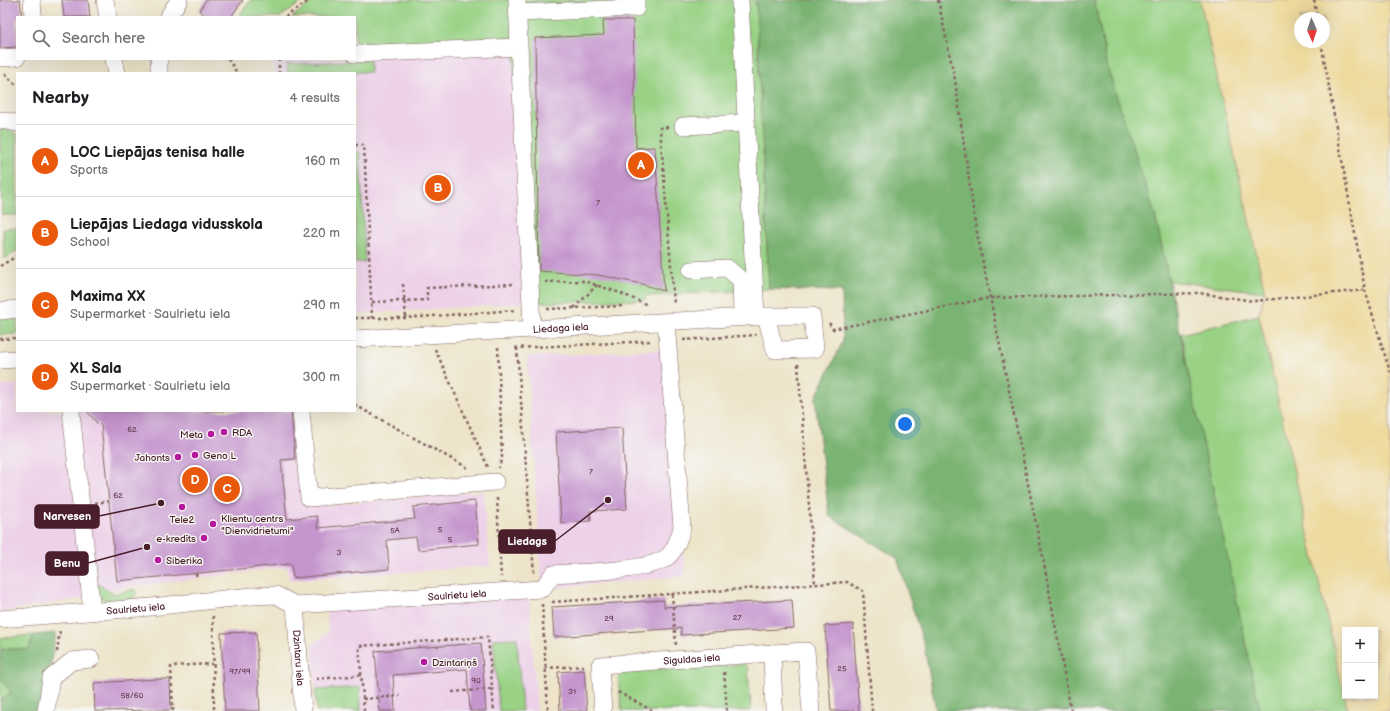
<!DOCTYPE html>
<meta charset="utf-8">
<style>
:root{--surface:#fff;--page:#f6f6f6;--text:#202124;--muted:#757577;--line:#e0e0e0;--accent:#ea580c}
body{margin:0;font-family:"Balsamiq Sans",sans-serif;background:var(--page);color:var(--text)}
.controls{position:absolute;right:12px;bottom:12px;display:grid;overflow:hidden;border-radius:0px;box-shadow:0 4px 16px #0002}
.controls button{width:36px;height:36px;display:grid;place-items:center;padding:0;border:0;border-bottom:1px solid var(--line);background:var(--surface);color:var(--text);font:20px sans-serif}
.compass{position:absolute;left:1294px;top:12px;width:36px;height:36px;border-radius:50%;background:var(--surface);box-shadow:0 4px 16px #0002;rotate:177deg}
.you{position:absolute;left:905px;top:424px;width:14px;height:14px;margin:-10px;border:3px solid #fff;border-radius:50%;background:#1a73e8;box-shadow:0 0 0 6px #1a73e833}
.badge{display:grid;place-items:center;width:26px;height:26px;border-radius:50%;background:var(--accent);color:#fff;font-size:13px;font-weight:700}
.pin{position:absolute;translate:-50% -50%;border:2px solid #fff;box-shadow:0 1px 4px #0006}
.list{margin:0;padding:0;list-style:none}
h2{display:flex;justify-content:space-between;align-items:center;height:52px;margin:0;padding:0 16px;font-size:17px}
h2 small{font-size:13px;font-weight:400;color:var(--muted)}
.list li{display:grid;grid-template-columns:26px 1fr auto;gap:12px;align-items:center;box-sizing:border-box;height:72px;padding:0 16px;border-top:1px solid var(--line)}
.list b{display:block;font-size:15px;white-space:nowrap}
.list p{margin:0;font-size:13px;white-space:nowrap;color:var(--muted)}
.list em{font-size:13px;font-style:normal;color:var(--muted)}
.icon{flex:none;width:22px;height:22px;fill:none;stroke:currentColor;stroke-width:2;stroke-linecap:round;stroke-linejoin:round}
.map{position:relative;flex:none;width:1390px;height:711px;overflow:hidden}
.search{position:absolute;background:var(--surface);box-shadow:0 4px 16px #0002;left:16px;top:16px;width:340px;height:44px;display:flex;align-items:center;gap:10px;box-sizing:border-box;padding:0 14px;border-radius:0px;color:var(--muted);font-size:15px}
.panel{position:absolute;background:var(--surface);box-shadow:0 4px 16px #0002;left:16px;top:72px;width:340px;height:340px;border-radius:0px}
.map>svg:first-child{display:block}
.built{fill:#edd1e9}
.green{fill:#99d285;stroke:#727858}
.forest{fill:#7ab472;stroke:#626a4e}
.sand{fill:#eeda9e;stroke:#9c7c64;fill-rule:evenodd}
.building{fill:#c595ce}
.lines{fill:none;stroke-linecap:round;stroke-linejoin:round}
.minor-casing{stroke:#836462;stroke-width:18}
.path{stroke:#836462;stroke-width:2.5;stroke-dasharray:3 3;stroke-linecap:butt}
.minor{stroke:#fff;stroke-width:17}
.poi-dot{fill:#b5179e;stroke:#f6f6f2;stroke-width:1.5}
.labels{text-anchor:middle;stroke-width:3;stroke-linejoin:round;paint-order:stroke}
.number-label{font-size:8px;fill:#693c54}
.street-label{font-size:10px;fill:#4a1f2b;stroke:#f6f6f2}
.poi-label{font-size:10px;fill:#4a1f2b;stroke:#f6f6f2;text-anchor:start}
.leader{fill:none;stroke:#4a1f2b;stroke-width:1.5}
.callout-dot{fill:#4a1f2b;stroke:#f6f6f2;stroke-width:1.5}
.callout{fill:#4a1f2b;stroke:#4a1f2b;stroke-width:1.5}
.callout-label{font-size:11px;text-anchor:middle;font-weight:bold;fill:#fff}
</style>
<div class="map">
<svg width="1390" height="711" viewBox="0 0 1390 711">
<rect width="100%" height="100%" fill="#f6f6f2"/>
<filter id="ink" filterUnits="userSpaceOnUse"><feTurbulence type="fractalNoise" baseFrequency=".025" numOctaves="2"/><feDisplacementMap in="SourceGraphic" scale="8" xChannelSelector="R" yChannelSelector="G"/><feConvolveMatrix kernelMatrix="1 2 1 2 8 2 1 2 1" color-interpolation-filters="sRGB"/></filter>
<filter id="wash" filterUnits="userSpaceOnUse"><feTurbulence type="fractalNoise" baseFrequency=".012" numOctaves="4" result="noise"/><feDisplacementMap in="SourceGraphic" scale="16" xChannelSelector="R" yChannelSelector="G"/><feGaussianBlur stdDeviation="0.9" result="paint"/><feColorMatrix in="noise" values="0 0 0 0 0 0 0 0 0 0 0 0 0 0 0 0 0 1.4 0 .05"/><feComposite in="paint" operator="in"/></filter>
<g filter="url(#wash)">
<rect width="100%" height="100%" fill="#ede4c9"/>
<g class="built">
<path d="M 315,0 L 512,0 L 526,303 L 355,314 L 355,73 L 274,73 L 273,59 L 355,59 L 355,17 L 292,17 Z"/>
<path d="M 668,349 L 685,576 L 542,589 L 527,357 Z"/>
<path d="M 17,384 L 17,411 L 300,411 L 309,507 L 483,491 L 490,566 L 289,580 L 287,567 L 120,588 L 85,598 L 0,612 L 0,386 Z"/>
<path d="M 529,598 L 537,711 L 317,711 L 312,645 L 328,632 L 327,609 Z"/>
</g>
<g class="green">
<path d="M 251,0 L 305,0 L 280,17 L 238,17 Z"/>
<path d="M 315,0 L 756,0 L 769,289 L 645,296 L 645,300 L 526,303 L 513,40 L 355,46 L 355,17 L 292,17 Z"/>
<path d="M 1094,0 L 1200,0 L 1265,292 L 1169,281 L 1155,215 L 1109,73 Z"/>
<path d="M 370,60 L 370,72 L 288,73 L 287,64 Z"/>
<path d="M 0,126 L 17,134 L 17,215 L 2,215 Z"/>
<path d="M 355,152 L 360,152 L 365,262 L 355,262 Z"/>
<path d="M 17,228 L 17,251 L 4,259 L 3,229 Z"/>
<path d="M 10,314 L 17,320 L 17,334 L 0,335 L 0,315 Z"/>
<path d="M 1259,315 L 1348,711 L 1176,711 L 1186,358 L 1181,334 Z"/>
<path d="M 96,583 L 115,594 L 135,589 L 136,594 L 132,599 C 114,601 98,608 96,583 Z"/>
<path d="M 34,635 L 29,649 L 3,649 L 0,651 L 0,638 Z"/>
<path d="M 517,638 L 522,711 L 499,711 L 493,639 Z"/>
<path d="M 745,664 L 748,668 L 751,711 L 622,711 L 618,678 L 625,671 Z"/>
<path d="M 0,677 L 11,692 L 0,701 Z"/>
<path d="M 360,687 L 361,711 L 317,711 L 315,690 Z"/>
</g>
<g class="forest">
<path d="M 756,0 L 1094,0 L 1109,73 L 1155,215 L 1260,711 L 936,711 L 924,645 L 897,558 L 829,516 L 815,399 L 843,341 L 842,291 L 769,289 Z"/>
<path d="M 56,633 L 42,711 L 1,711 L 0,701 L 11,692 L 0,677 L 0,651 L 3,649 L 29,649 L 34,635 Z"/>
</g>
<path class="sand" d="M 1200,0 L 1390,0 L 1390,711 L 1348,711 L 1259,315 L 1265,292 ZM 1300,18 L 1324,18 L 1324,42 L 1300,42 ZM 1345,630 L 1375,630 L 1375,696 L 1345,696 Z"/>
<g id="blocks">
<g class="building">
<path d="M 0,0 L 20,0 L 22,17 L 17,17 L 17,47 L 0,48 Z"/>
<path d="M 62,0 L 88,0 L 90,17 L 64,17 Z"/>
<path d="M 206,0 L 243,0 L 231,17 L 208,17 L 199,11 Z"/>
<path d="M 603,20 L 633,20 L 636,148 L 655,147 L 664,291 L 642,284 L 598,275 L 539,271 L 535,38 L 604,35 Z"/>
<path d="M 87,411 L 291,411 L 295,459 L 281,460 L 287,519 L 317,516 L 318,528 L 415,519 L 413,507 L 475,501 L 479,544 L 418,550 L 416,537 L 387,540 L 389,569 L 293,578 L 291,564 L 117,581 L 101,425 L 96,422 Z"/>
<path d="M 622,428 L 627,509 L 590,511 L 591,521 L 561,523 L 556,432 Z"/>
<path d="M 664,600 L 664,607 L 792,600 L 794,628 L 681,635 L 681,628 L 554,637 L 552,607 Z"/>
<path d="M 853,624 L 859,711 L 831,711 L 825,626 Z"/>
<path d="M 256,632 L 260,711 L 225,711 L 221,633 Z"/>
<path d="M 481,643 L 486,711 L 470,711 L 467,669 L 393,675 L 395,711 L 380,711 L 375,651 Z"/>
<path d="M 584,670 L 587,711 L 560,711 L 558,672 Z"/>
<path d="M 157,679 L 170,679 L 171,710 L 95,711 L 94,683 Z"/>
</g>
</g>
</g>
<g filter="url(#ink)">
<use href="#blocks" fill-opacity="0" stroke="#836462" stroke-width="1"/>
<g class="lines">
<g class="minor-casing">
<g id="minor">
<path d="M 32,0 L 33,17"/>
<path d="M 105,0 L 108,17"/>
<path d="M 517,0 L 532,328"/>
<path d="M 740,0 L 756,317"/>
<path d="M 518,13 L 636,8 L 636,0"/>
<path d="M 168,17 L 179,0"/>
<path d="M 355,54 L 518,47"/>
<path d="M 0,58 L 17,57"/>
<path d="M 114,59 L 117,73"/>
<path d="M 159,73 L 159,59"/>
<path d="M 0,120 L 17,123"/>
<path d="M 683,126 L 746,123"/>
<path d="M 691,270 L 727,268 L 741,280 L 742,317"/>
<path d="M 1,311 L 17,309"/>
<path id="s1" d="M 355,339 L 766,316 L 812,316 L 815,349 L 775,350 L 766,316"/>
<path d="M 0,360 L 17,359"/>
<path d="M 71,411 L 92,611"/>
<path d="M 301,411 L 309,498 L 495,482"/>
<path id="s2" d="M 295,605 L 303,711"/>
<path id="s3" d="M 0,619 L 151,607 L 252,596 L 276,595 L 295,605 L 542,589 L 553,574 C 580,572 644,572 666,558 C 675,552 679,538 682,528 L 666,322"/>
<path d="M 772,653 L 806,651 L 811,711"/>
<path d="M 46,711 L 51,678 L 72,661 L 91,659"/>
<path id="s4" d="M 603,711 L 600,665 L 772,653 L 774,711"/>
</g>
</g>
<g class="path">
<path d="M 938,0 L 955,80 L 975,223 L 1044,563 L 1071,711"/>
<path d="M 1314,0 L 1317,18"/>
<path d="M 285,17 L 310,0"/>
<path d="M 1321,42 L 1365,290 L 1390,372"/>
<path d="M 228,59 L 237,73"/>
<path d="M 279,59 L 279,73"/>
<path d="M 5,74 L 17,86"/>
<path d="M 668,127 L 660,128 L 674,304"/>
<path d="M 355,145 L 364,145 L 372,318"/>
<path d="M 0,266 L 17,256"/>
<path d="M 545,282 L 584,281 L 620,293 L 648,305"/>
<path d="M 403,284 L 406,318"/>
<path d="M 372,302 L 427,300 L 427,288 L 514,284"/>
<path d="M 574,308 L 597,285"/>
<path d="M 547,309 L 624,306"/>
<path d="M 355,318 L 406,318 L 516,310"/>
<path d="M 829,323 L 833,329 L 989,298 L 1199,293 L 1254,301 L 1365,290"/>
<path d="M 0,339 L 17,338"/>
<path d="M 683,340 L 756,335"/>
<path d="M 498,347 L 502,457 L 499,468"/>
<path d="M 515,348 L 652,341"/>
<path d="M 517,348 L 534,573"/>
<path d="M 435,349 L 488,467"/>
<path d="M 798,364 L 815,584"/>
<path d="M 355,405 L 468,468"/>
<path d="M 497,498 L 501,577"/>
<path d="M 95,503 L 109,501"/>
<path d="M 196,573 L 197,579"/>
<path d="M 672,594 L 676,645"/>
<path d="M 552,602 L 847,582 L 863,591 L 872,711"/>
<path d="M 542,604 L 548,711"/>
<path d="M 213,616 L 214,711"/>
<path d="M 57,652 L 60,629"/>
<path d="M 545,668 L 585,666"/>
<path d="M 724,672 L 727,711"/>
<path d="M 316,679 L 362,675"/>
<path d="M 452,692 L 492,689"/>
<path d="M 618,692 L 653,711"/>
<path d="M 363,699 L 400,696"/>
<path d="M 173,711 L 171,666 L 212,664"/>
<path d="M 364,711 L 359,646 L 488,637 L 494,711"/>
</g>
<use href="#minor" class="minor"/>
</g>
</g>
<g class="poi-dot">
<circle cx="224" cy="432" r="4"/>
<circle cx="211" cy="434" r="4"/>
<circle cx="195" cy="455" r="4"/>
<circle cx="178" cy="457" r="4"/>
<circle cx="182" cy="507" r="4"/>
<circle cx="213" cy="524" r="4"/>
<circle cx="204" cy="538" r="4"/>
<circle cx="158" cy="560" r="4"/>
<circle cx="424" cy="662" r="4"/>
</g>
<g class="labels">
<g class="number-label">
<text x="598" y="205">7</text>
<text x="132" y="432">62</text>
<text x="591" y="474">7</text>
<text x="118" y="498">62</text>
<text x="440" y="532">5</text>
<text x="395" y="533">5A</text>
<text x="450" y="542">5</text>
<text x="339" y="555">3</text>
<text x="737" y="620">27</text>
<text x="609" y="621">29</text>
<text x="842" y="671">25</text>
<text x="240" y="674">97/99</text>
<text x="476" y="683">90</text>
<text x="572" y="694">31</text>
<text x="132" y="698">58/60</text>
</g>
<g class="street-label">
<text dy="4" stroke="none"><textPath href="#s1" startOffset="206">Liedaga iela</textPath></text>
<text dy="4" stroke="none"><textPath href="#s3" startOffset="461">Saulrietu iela</textPath></text>
<text dy="4" stroke="none"><textPath href="#s3" startOffset="136">Saulrietu iela</textPath></text>
<text dy="4" stroke="none"><textPath href="#s2" startOffset="53">Dzintaru iela</textPath></text>
<text dy="4" stroke="none"><textPath href="#s4" startOffset="138">Siguldas iela</textPath></text>
</g>
<g class="poi-label">
<text x="232" y="436">RDA</text>
<text x="203" y="438" text-anchor="end">Meta</text>
<text x="203" y="459">Geno L</text>
<text x="170" y="461" text-anchor="end">Jahonts</text>
<text x="221" y="522">Klientu centrs<tspan x="221" dy="12">"Dienvidrietumi"</tspan></text>
<text x="182" y="523" text-anchor="middle">Tele2</text>
<text x="196" y="542" text-anchor="end">e-kredīts</text>
<text x="166" y="564">Siberika</text>
<text x="432" y="666">Dzintariņš</text>
</g>
</g>
<path class="leader" d="M161 503L99 516M608 500L555 541M147 547L88 563"/>
<g class="callout-dot">
<circle cx="161" cy="503" r="4"/>
<circle cx="608" cy="500" r="4"/>
<circle cx="147" cy="547" r="4"/>
</g>
<g class="callout">
<rect x="35" y="505" width="64" height="23" rx="4"/>
<rect x="499" y="530" width="56" height="23" rx="4"/>
<rect x="46" y="552" width="42" height="23" rx="4"/>
</g>
<g class="callout-label">
<text x="67" y="520">Narvesen</text>
<text x="527" y="545">Liedags</text>
<text x="67" y="567">Benu</text>
</g>
</svg>
<div class="controls">
<button>+</button>
<button>−</button>
</div>
<svg class="compass" viewBox="-18 -18 36 36"><path d="M0-13l5 13h-10z" fill="#e53935"/><path d="M0 13l5-13h-10z" fill="#757577"/></svg>
<div class="you"></div>
<div class="pin badge" style="left:641px;top:165px">A</div>
<div class="pin badge" style="left:438px;top:188px">B</div>
<div class="pin badge" style="left:227px;top:489px">C</div>
<div class="pin badge" style="left:195px;top:480px">D</div>
<div class="search"><svg class="icon" aria-label="search" viewBox="0 0 24 24"><circle cx="10" cy="10" r="6"/><path d="M15 15l6 6"/></svg>Search here</div>
<section class="panel">
<h2>Nearby<small>4 results</small></h2>
<ul class="list">
<li><span class="badge">A</span><div><b>LOC Liepājas tenisa halle</b><p>Sports</p></div><em>160 m</em></li>
<li><span class="badge">B</span><div><b>Liepājas Liedaga vidusskola</b><p>School</p></div><em>220 m</em></li>
<li><span class="badge">C</span><div><b>Maxima XX</b><p>Supermarket · Saulrietu iela</p></div><em>290 m</em></li>
<li><span class="badge">D</span><div><b>XL Sala</b><p>Supermarket · Saulrietu iela</p></div><em>300 m</em></li>
</ul>
</section>
</div>
